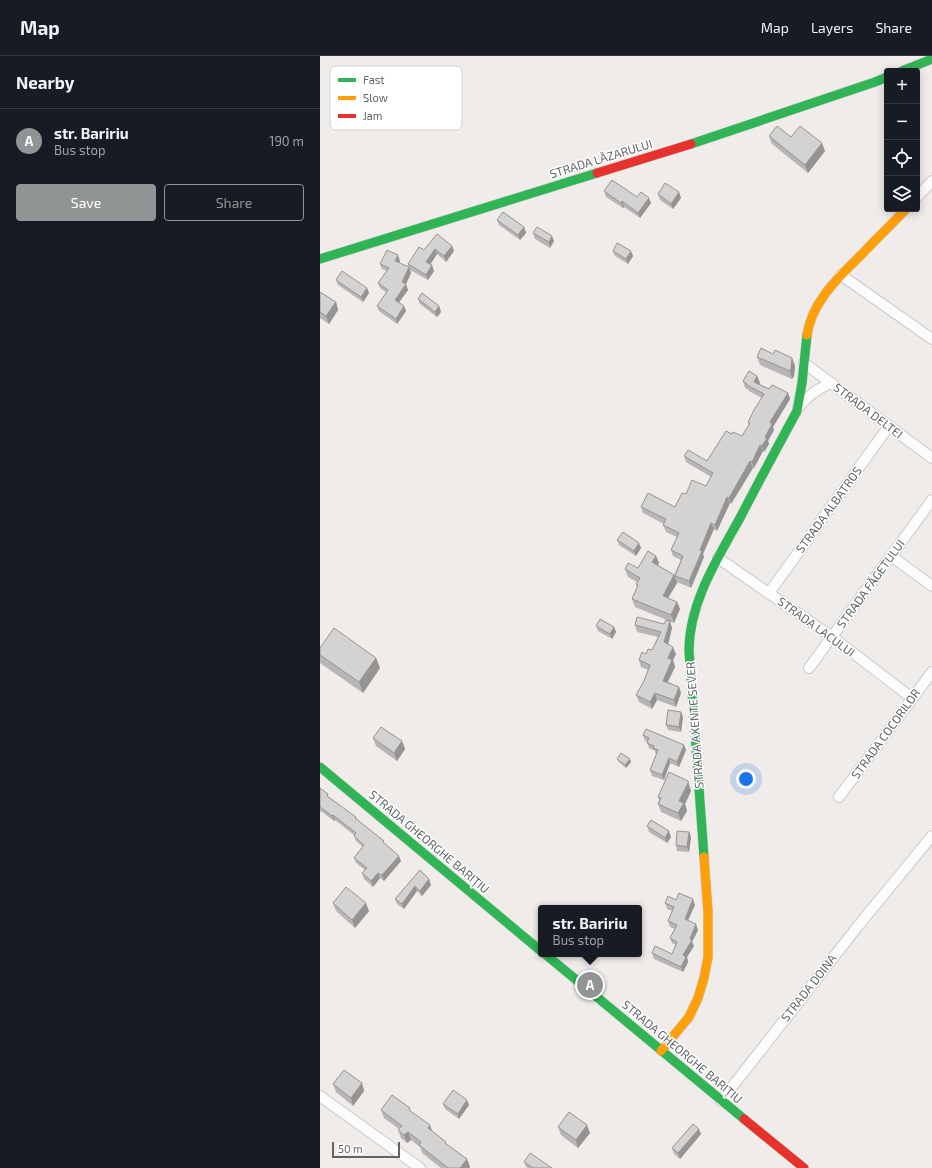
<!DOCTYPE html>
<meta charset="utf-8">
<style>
:root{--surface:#171b24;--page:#242831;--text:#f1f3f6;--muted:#9ea1a6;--line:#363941;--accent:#919495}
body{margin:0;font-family:"Exo 2",sans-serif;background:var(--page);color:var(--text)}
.controls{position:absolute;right:12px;top:12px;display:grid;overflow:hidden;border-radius:4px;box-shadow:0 2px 10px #0003}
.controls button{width:36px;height:36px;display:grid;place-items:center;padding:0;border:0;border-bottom:1px solid var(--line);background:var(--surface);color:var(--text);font:20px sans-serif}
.scale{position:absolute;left:12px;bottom:10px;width:68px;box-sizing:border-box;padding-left:4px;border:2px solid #5e6468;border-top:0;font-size:11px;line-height:14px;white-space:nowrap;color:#5e6468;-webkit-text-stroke:3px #fff;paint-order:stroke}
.you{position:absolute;left:426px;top:723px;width:14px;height:14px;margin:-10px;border:3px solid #fff;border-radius:50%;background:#1a73e8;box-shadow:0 0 0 6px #1a73e833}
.badge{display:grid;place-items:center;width:26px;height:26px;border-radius:50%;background:var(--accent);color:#fff;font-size:13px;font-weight:700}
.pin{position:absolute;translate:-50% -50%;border:2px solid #fff;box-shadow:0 1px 4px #0006}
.popup{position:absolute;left:218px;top:849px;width:104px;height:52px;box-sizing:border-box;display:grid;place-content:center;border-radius:4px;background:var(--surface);filter:drop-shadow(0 1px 3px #0005);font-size:13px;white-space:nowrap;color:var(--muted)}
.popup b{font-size:15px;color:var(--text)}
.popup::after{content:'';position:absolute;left:50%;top:100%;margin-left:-8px;border:8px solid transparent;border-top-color:var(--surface)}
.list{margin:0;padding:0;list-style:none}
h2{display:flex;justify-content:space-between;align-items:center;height:52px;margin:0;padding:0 16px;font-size:17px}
h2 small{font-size:13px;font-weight:400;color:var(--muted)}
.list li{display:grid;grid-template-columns:26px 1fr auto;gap:12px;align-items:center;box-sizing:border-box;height:64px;padding:0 16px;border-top:1px solid var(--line)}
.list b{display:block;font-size:15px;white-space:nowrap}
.list p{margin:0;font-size:13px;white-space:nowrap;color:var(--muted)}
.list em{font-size:13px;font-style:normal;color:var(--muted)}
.actions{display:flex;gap:8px;padding:12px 16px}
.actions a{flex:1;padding:9px 0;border:1px solid var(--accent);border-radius:4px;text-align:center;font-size:14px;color:var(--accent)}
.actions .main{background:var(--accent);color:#fff}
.icon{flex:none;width:22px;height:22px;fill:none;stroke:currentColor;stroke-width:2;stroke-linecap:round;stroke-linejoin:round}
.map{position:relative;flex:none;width:612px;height:1112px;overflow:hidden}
header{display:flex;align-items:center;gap:24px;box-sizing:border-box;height:56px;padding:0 20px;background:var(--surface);border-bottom:1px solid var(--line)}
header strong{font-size:19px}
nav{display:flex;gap:22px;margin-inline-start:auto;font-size:14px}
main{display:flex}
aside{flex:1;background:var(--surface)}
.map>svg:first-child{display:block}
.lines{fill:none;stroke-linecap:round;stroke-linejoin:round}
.street-casing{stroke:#cacaca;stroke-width:12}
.fast-casing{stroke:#cacaca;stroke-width:10}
.slow-casing{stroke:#cacaca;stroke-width:10}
.jam-casing{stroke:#cacaca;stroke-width:10}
.street{stroke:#fdfcfc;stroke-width:10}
.fast{stroke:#30b455;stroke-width:9}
.slow{stroke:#ff9f0a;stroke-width:9}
.jam{stroke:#e5322d;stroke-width:9}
.wall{fill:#b7b5b5}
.shaded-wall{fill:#959493}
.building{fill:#d5d3d2;stroke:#959493}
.labels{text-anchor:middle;stroke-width:3;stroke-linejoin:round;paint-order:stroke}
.street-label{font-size:12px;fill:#5e6468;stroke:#fff}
.key{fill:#fff;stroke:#cfd0d2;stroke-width:1}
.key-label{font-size:11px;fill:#5e6468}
</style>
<header>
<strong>Map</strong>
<nav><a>Map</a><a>Layers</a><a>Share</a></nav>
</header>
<main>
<aside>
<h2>Nearby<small></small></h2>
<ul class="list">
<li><span class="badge">A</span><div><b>str. Baririu</b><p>Bus stop</p></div><em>190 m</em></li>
</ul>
<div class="actions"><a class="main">Save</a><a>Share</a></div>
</aside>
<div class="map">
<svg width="612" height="1112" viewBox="0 0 612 1112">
<rect width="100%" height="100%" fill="#efece9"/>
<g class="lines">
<g class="street-casing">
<g id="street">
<path d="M 597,141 L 612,125"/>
<path d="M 521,219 L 612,283"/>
<path d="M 484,307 L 612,402"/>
<path d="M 478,352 C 487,340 497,333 511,327"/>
<path d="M 571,500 L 612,530"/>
<path d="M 398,502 L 512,581 L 592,642"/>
<path d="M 449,537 L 569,370"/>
<path d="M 489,612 L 612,444"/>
<path d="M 519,741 L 612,616"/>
<path d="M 0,1040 L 100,1112"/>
<path d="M 401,1045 L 538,870 L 612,780"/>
</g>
</g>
<g class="fast-casing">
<g id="fast">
<path d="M 582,15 L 612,3"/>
<path d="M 371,88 L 555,26 L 567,21"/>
<path d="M 0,203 L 277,117"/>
<path d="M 0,711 L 221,895"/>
<path d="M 384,801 L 369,595 C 369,546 398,502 421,460 C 439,425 458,390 477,355 L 482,327 L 487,279"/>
<path d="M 225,898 L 424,1063"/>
</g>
</g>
<g class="slow-casing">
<g id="slow">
<path d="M 487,279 C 492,245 519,221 543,197 C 557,182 572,168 586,153"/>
<path d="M 341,995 L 369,961 L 378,942 L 384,922 L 388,901 L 388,856 L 384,801"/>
</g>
</g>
<g class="jam-casing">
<g id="jam">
<path d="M 277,117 L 371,88"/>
<path d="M 424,1063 L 484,1112"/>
</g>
</g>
<use href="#street" class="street"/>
<use href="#fast" class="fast"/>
<use href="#slow" class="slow"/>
<use href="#jam" class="jam"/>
</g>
<g class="wall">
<path d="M 449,80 L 471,81 L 505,95 L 488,117 L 452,88 Z"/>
<path d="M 284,135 L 317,141 L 331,147 L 320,162 L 304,151 L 303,152 L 286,141 Z"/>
<path d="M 338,138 L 361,142 L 353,153 L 340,144 Z"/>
<path d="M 177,164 L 204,171 L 206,177 L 200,184 L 179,169 Z"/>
<path d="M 213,177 L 232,180 L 234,185 L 230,192 L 215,183 Z"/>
<path d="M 132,190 L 134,195 L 126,206 L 117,198 L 110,208 L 114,215 L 108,224 L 90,214 L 88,208 L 104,194 Z"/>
<path d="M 293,195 L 313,200 L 308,208 L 295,200 Z"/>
<path d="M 80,205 L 79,207 L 91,217 L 86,228 L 88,234 L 79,246 L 86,255 L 77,268 L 59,255 L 57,250 L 67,237 L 60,232 L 58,227 L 67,215 L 62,213 L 60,208 Z"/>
<path d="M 16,224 L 47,232 L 49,237 L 43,246 L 18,229 Z"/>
<path d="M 0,236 L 16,246 L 18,254 L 9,268 L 0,262 Z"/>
<path d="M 98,243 L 119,250 L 121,256 L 117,261 L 100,248 Z"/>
<path d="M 453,298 L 472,302 L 475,310 L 474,320 L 472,323 L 440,309 L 437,301 Z"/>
<path d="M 437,320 L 440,327 L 439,328 L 449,333 L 468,337 L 470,343 L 453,371 L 454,374 L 448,385 L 449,388 L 444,396 L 443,395 L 434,412 L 433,412 L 411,448 L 410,447 L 397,475 L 394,473 L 383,498 L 384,501 L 371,532 L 357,526 L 357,527 L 348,542 L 357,546 L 360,553 L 354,567 L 315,551 L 312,543 L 317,531 L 316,528 L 317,526 L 308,521 L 305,513 L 318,512 L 336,500 L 339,507 L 338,509 L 354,519 L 361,504 L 353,500 L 351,494 L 357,481 L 346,476 L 343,469 L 344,468 L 323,457 L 321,451 L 355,451 L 366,438 L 386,430 L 391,421 L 366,406 L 364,400 L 387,405 L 412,378 L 422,380 L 429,369 L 428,366 L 442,342 L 429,335 L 429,334 L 425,332 L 423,325 Z"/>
<path d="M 297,484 L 321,492 L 316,500 L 299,489 Z"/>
<path d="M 350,565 L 352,572 L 348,588 L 356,598 L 353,604 L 355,611 L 348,626 L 359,631 L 361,637 L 356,651 L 337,644 L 332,653 L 319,646 L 316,639 L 324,625 L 328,614 L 321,611 L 319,604 L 332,594 L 338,581 L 317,576 L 315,569 L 344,568 Z"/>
<path d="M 276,570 L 294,571 L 296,576 L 292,583 L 278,575 Z"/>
<path d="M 0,592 L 56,602 L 60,612 L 43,637 L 0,607 Z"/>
<path d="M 363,661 L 361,676 L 348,674 L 346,669 Z"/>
<path d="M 323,679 L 364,689 L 366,694 L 359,711 L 350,707 L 344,724 L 332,720 L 330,714 L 337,698 L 335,697 L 335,695 L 329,692 L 327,687 L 328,686 L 325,685 Z"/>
<path d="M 53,682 L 82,685 L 85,693 L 77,705 L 56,690 Z"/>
<path d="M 297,703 L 311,706 L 306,712 L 298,705 Z"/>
<path d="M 0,732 L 9,741 L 37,763 L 65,788 L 81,805 L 64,825 L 60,822 L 53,831 L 44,823 L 42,817 L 45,814 L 36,807 L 34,802 L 43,791 L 36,785 L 34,780 L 34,779 L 15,764 L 14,765 L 1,755 L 0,757 Z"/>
<path d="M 371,733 L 371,735 L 365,748 L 367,755 L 361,765 L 341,756 L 338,748 L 339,744 L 338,741 Z"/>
<path d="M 327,770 L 351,781 L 347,787 L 329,776 Z"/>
<path d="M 369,776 L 371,781 L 369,796 L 357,795 L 356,789 Z"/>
<path d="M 100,814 L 111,829 L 102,840 L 97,835 L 84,853 L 77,848 L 75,843 Z"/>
<path d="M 356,844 L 375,849 L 368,865 L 378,874 L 372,886 L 374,890 L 367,901 L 368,906 L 363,916 L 334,903 L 332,897 L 352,898 L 356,889 L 352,887 L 350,882 L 355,873 L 350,871 L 348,865 L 352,855 L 347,853 L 345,847 Z"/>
<path d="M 13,847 L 49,855 L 35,872 L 16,855 Z"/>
<path d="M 42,1027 L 44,1035 L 33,1050 L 16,1036 L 13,1028 Z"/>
<path d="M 123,1048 L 149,1049 L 139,1063 L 125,1053 Z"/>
<path d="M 61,1054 L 91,1055 L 127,1089 L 147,1103 L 150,1111 L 149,1112 L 121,1112 L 102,1097 L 100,1091 L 91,1084 L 87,1087 L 81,1082 L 78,1074 L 79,1073 L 64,1062 Z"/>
<path d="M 238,1071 L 270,1077 L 258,1092 L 241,1079 Z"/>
<path d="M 381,1078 L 360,1103 L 354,1098 L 352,1092 Z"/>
<path d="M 204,1106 L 232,1112 L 208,1112 L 206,1111 Z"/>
</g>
<g class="shaded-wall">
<path d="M 502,87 L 505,95 L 488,117 L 485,109 Z"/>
<path d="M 359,136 L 361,142 L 353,153 L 351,148 Z"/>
<path d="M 329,142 L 331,147 L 320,162 L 318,157 Z"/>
<path d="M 302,145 L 304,151 L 303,152 L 301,147 Z"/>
<path d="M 204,171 L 206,177 L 200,184 L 198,179 Z"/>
<path d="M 232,180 L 234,185 L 230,192 L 229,186 Z"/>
<path d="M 132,190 L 134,195 L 126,206 L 124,200 Z"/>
<path d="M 115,193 L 117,198 L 108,212 L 106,206 Z"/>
<path d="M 311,195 L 313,200 L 308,208 L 306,203 Z"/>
<path d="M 78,199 L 80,205 L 77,210 L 75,205 Z"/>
<path d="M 112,209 L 114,215 L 108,224 L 106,219 Z"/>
<path d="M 89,211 L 91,217 L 86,228 L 88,234 L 77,249 L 75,244 Z"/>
<path d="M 47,232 L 49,237 L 43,246 L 41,241 Z"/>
<path d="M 16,246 L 18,254 L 9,268 L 6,260 Z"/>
<path d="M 84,250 L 86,255 L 77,268 L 76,263 Z"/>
<path d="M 119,250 L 121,256 L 117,261 L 115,256 Z"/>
<path d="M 472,302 L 475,310 L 474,320 L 472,323 L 470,315 Z"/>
<path d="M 437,320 L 440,327 L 436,332 L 434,326 Z"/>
<path d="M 468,337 L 470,343 L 453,371 L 454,374 L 448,385 L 449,388 L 444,396 L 442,390 L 450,366 Z"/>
<path d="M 440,389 L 443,395 L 434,412 L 432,406 Z"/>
<path d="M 430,405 L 433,412 L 411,448 L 409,442 Z"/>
<path d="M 407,441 L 410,447 L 397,475 L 395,469 Z"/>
<path d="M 391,467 L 394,473 L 383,498 L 384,501 L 371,532 L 369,525 L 380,494 Z"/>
<path d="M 319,487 L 321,492 L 316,500 L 314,495 Z"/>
<path d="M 336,500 L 339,507 L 335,514 L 332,506 Z"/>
<path d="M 354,519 L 357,527 L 345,547 L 343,540 Z"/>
<path d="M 357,546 L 360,553 L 354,567 L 351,559 Z"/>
<path d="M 350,565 L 352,572 L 347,593 L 344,586 Z"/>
<path d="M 294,571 L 296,576 L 292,583 L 290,578 Z"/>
<path d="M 353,591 L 356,598 L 353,604 L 355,611 L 345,631 L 343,625 L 348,602 Z"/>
<path d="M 56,602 L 60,612 L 43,637 L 39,626 Z"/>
<path d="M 359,631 L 361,637 L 356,651 L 354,644 Z"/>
<path d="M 335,637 L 337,644 L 332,653 L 330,646 Z"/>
<path d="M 361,656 L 363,661 L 361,676 L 359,671 Z"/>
<path d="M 82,685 L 85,693 L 77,705 L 74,697 Z"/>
<path d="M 364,689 L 366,694 L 359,711 L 357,706 Z"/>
<path d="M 349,702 L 350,707 L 344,724 L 342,719 Z"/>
<path d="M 310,703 L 311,706 L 306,712 L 305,709 Z"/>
<path d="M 368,725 L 371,735 L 365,748 L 367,755 L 361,765 L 358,757 L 359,745 Z"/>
<path d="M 13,759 L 15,764 L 14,765 L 12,760 Z"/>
<path d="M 349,775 L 351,781 L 347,787 L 345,782 Z"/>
<path d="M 369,776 L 371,781 L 369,796 L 367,791 Z"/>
<path d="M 79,800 L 81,805 L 64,825 L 62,819 Z"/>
<path d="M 58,817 L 60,822 L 53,831 L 51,825 Z"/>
<path d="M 109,823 L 111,829 L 102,840 L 100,835 Z"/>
<path d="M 95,830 L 97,835 L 84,853 L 82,848 Z"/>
<path d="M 373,843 L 375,849 L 366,868 L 365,863 Z"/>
<path d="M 46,847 L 49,855 L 35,872 L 32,864 Z"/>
<path d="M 376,868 L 378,874 L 372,886 L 374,890 L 367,901 L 368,906 L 363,916 L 361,911 L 363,899 Z"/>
<path d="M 42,1027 L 44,1035 L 33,1050 L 31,1042 Z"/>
<path d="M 147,1044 L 149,1049 L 139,1063 L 138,1058 Z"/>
<path d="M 110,1069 L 113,1077 L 108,1072 Z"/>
<path d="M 267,1069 L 270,1077 L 258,1092 L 256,1084 Z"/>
<path d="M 379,1073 L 381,1078 L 360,1103 L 358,1097 Z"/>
<path d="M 88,1076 L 91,1084 L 87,1087 L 84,1079 Z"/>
<path d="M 147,1103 L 150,1111 L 149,1112 L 140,1112 Z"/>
</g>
<g class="building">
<path d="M 457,70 L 471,81 L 480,70 L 502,87 L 485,109 L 449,80 Z"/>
<path d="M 292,124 L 317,141 L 321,136 L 329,142 L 318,157 L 302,145 L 301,147 L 284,135 Z"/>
<path d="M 345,127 L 359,136 L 351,148 L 338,138 Z"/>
<path d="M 183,156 L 204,171 L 198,179 L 177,164 Z"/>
<path d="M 217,171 L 232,180 L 229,186 L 213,177 Z"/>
<path d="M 117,178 L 132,190 L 124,200 L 115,193 L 106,206 L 112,209 L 106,219 L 88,208 L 99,191 L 104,194 Z"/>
<path d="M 297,187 L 311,195 L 306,203 L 293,195 Z"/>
<path d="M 67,194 L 78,199 L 75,205 L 89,211 L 82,226 L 86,228 L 75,244 L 84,250 L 76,263 L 57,250 L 68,234 L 58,227 L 69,212 L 60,208 Z"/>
<path d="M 22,215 L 47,232 L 41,241 L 16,224 Z"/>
<path d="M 0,236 L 16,246 L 6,260 L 0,256 Z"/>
<path d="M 102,237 L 119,250 L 115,256 L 98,243 Z"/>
<path d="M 441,292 L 453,298 L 455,294 L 472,302 L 471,312 L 470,315 L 437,301 Z"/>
<path d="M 429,315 L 437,320 L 434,326 L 449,333 L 452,329 L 468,337 L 450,366 L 452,368 L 445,381 L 447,382 L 442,390 L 440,389 L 432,406 L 430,405 L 409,442 L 407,441 L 395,469 L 391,467 L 380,494 L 382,495 L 369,525 L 355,520 L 363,500 L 351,494 L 359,477 L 343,469 L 346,463 L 321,451 L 328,437 L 355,451 L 362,437 L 366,438 L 372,424 L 386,430 L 393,417 L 364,400 L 368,394 L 387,405 L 406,375 L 412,378 L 413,376 L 422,380 L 430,367 L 428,366 L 434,354 L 444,338 L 427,329 L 427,328 L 423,325 Z"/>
<path d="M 303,476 L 319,487 L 314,495 L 297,484 Z"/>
<path d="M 328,495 L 336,500 L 332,506 L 354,519 L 343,540 L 357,546 L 351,559 L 312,543 L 318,529 L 316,528 L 320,522 L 305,513 L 308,507 L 318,512 Z"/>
<path d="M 317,561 L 344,568 L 346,564 L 350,565 L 344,586 L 353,591 L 348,602 L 352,604 L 343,625 L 359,631 L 354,644 L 335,637 L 330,646 L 316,639 L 324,625 L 330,609 L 319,604 L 322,596 L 326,598 L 328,593 L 332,594 L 341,576 L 315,569 Z"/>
<path d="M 280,563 L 294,571 L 290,578 L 276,570 Z"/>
<path d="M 14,572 L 56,602 L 39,626 L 0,599 L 0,592 Z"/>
<path d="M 348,654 L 361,656 L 359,671 L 346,669 Z"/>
<path d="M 61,671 L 82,685 L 74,697 L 53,682 Z"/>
<path d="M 326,673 L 364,689 L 357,706 L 349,702 L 342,719 L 330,714 L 338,694 L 333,692 L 334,690 L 327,687 L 329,682 L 323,679 Z"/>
<path d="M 301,697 L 310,703 L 305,709 L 297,703 Z"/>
<path d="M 349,716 L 368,725 L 368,727 L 359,745 L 364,747 L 358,757 L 338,748 L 341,742 L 338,741 Z"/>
<path d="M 0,732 L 8,738 L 7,740 L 36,761 L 35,762 L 64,785 L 63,786 L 79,800 L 62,819 L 58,817 L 51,825 L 42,817 L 47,812 L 34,802 L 44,789 L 34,780 L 36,777 L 13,759 L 12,760 L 0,751 Z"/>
<path d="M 331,764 L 349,775 L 345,782 L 327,770 Z"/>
<path d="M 357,775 L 369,776 L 367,791 L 356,789 Z"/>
<path d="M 100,814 L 109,823 L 100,835 L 95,830 L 82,848 L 75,843 Z"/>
<path d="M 26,831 L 46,847 L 32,864 L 13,847 Z"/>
<path d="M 359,837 L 373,843 L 365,863 L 376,868 L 370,883 L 372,884 L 363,899 L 366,901 L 361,911 L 332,897 L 335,890 L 352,898 L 357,886 L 350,882 L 357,869 L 348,865 L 354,851 L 345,847 L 348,840 L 356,844 Z"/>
<path d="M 24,1014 L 42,1027 L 31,1042 L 13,1028 Z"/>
<path d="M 133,1034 L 147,1044 L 138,1058 L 123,1048 Z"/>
<path d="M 72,1039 L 90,1052 L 89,1054 L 110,1069 L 108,1072 L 126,1086 L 125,1087 L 147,1103 L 140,1112 L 128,1112 L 99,1089 L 101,1086 L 88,1076 L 84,1079 L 78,1074 L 82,1070 L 61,1054 Z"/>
<path d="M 249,1056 L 267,1069 L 256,1084 L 238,1071 Z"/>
<path d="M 373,1068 L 379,1073 L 358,1097 L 352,1092 Z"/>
<path d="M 210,1097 L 232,1112 L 213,1112 L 204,1106 Z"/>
</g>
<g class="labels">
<g class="street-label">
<text transform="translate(281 103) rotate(-17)" y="4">STRADA LĂZARULUI</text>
<text transform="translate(548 355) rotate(37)" y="4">STRADA DELTEI</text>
<text transform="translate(509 454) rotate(-54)" y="4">STRADA ALBATROS</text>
<text transform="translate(551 528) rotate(-54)" y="4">STRADA FĂGETULUI</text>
<text transform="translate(496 571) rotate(36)" y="4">STRADA LACULUI</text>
<text transform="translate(375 669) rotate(-94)" y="4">STRADA AXENTE SEVER</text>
<text transform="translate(566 678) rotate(-54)" y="4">STRADA COCORILOR</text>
<text transform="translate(109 786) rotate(40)" y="4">STRADA GHEORGHE BARIȚIU</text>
<text transform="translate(489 932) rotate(-52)" y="4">STRADA DOINA</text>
<text transform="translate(362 996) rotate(40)" y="4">STRADA GHEORGHE BARIȚIU</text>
</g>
</g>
<rect x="10" y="10" width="132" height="64" rx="6" class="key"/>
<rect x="18" y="22" width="18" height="4" fill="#30b455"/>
<rect x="18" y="40" width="18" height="4" fill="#ff9f0a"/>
<rect x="18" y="58" width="18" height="4" fill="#e5322d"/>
<g class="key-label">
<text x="43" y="28">Fast</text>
<text x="43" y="46">Slow</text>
<text x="43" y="64">Jam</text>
</g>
</svg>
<div class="controls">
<button>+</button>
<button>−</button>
<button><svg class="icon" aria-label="locate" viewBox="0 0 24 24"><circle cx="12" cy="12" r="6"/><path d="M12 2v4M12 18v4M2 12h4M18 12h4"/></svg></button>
<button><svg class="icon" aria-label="layers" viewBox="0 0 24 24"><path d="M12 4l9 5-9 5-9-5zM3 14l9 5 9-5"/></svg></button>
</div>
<div class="scale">50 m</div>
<div class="you"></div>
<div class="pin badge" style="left:270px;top:929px">A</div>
<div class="popup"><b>str. Baririu</b>Bus stop</div>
</div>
</main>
